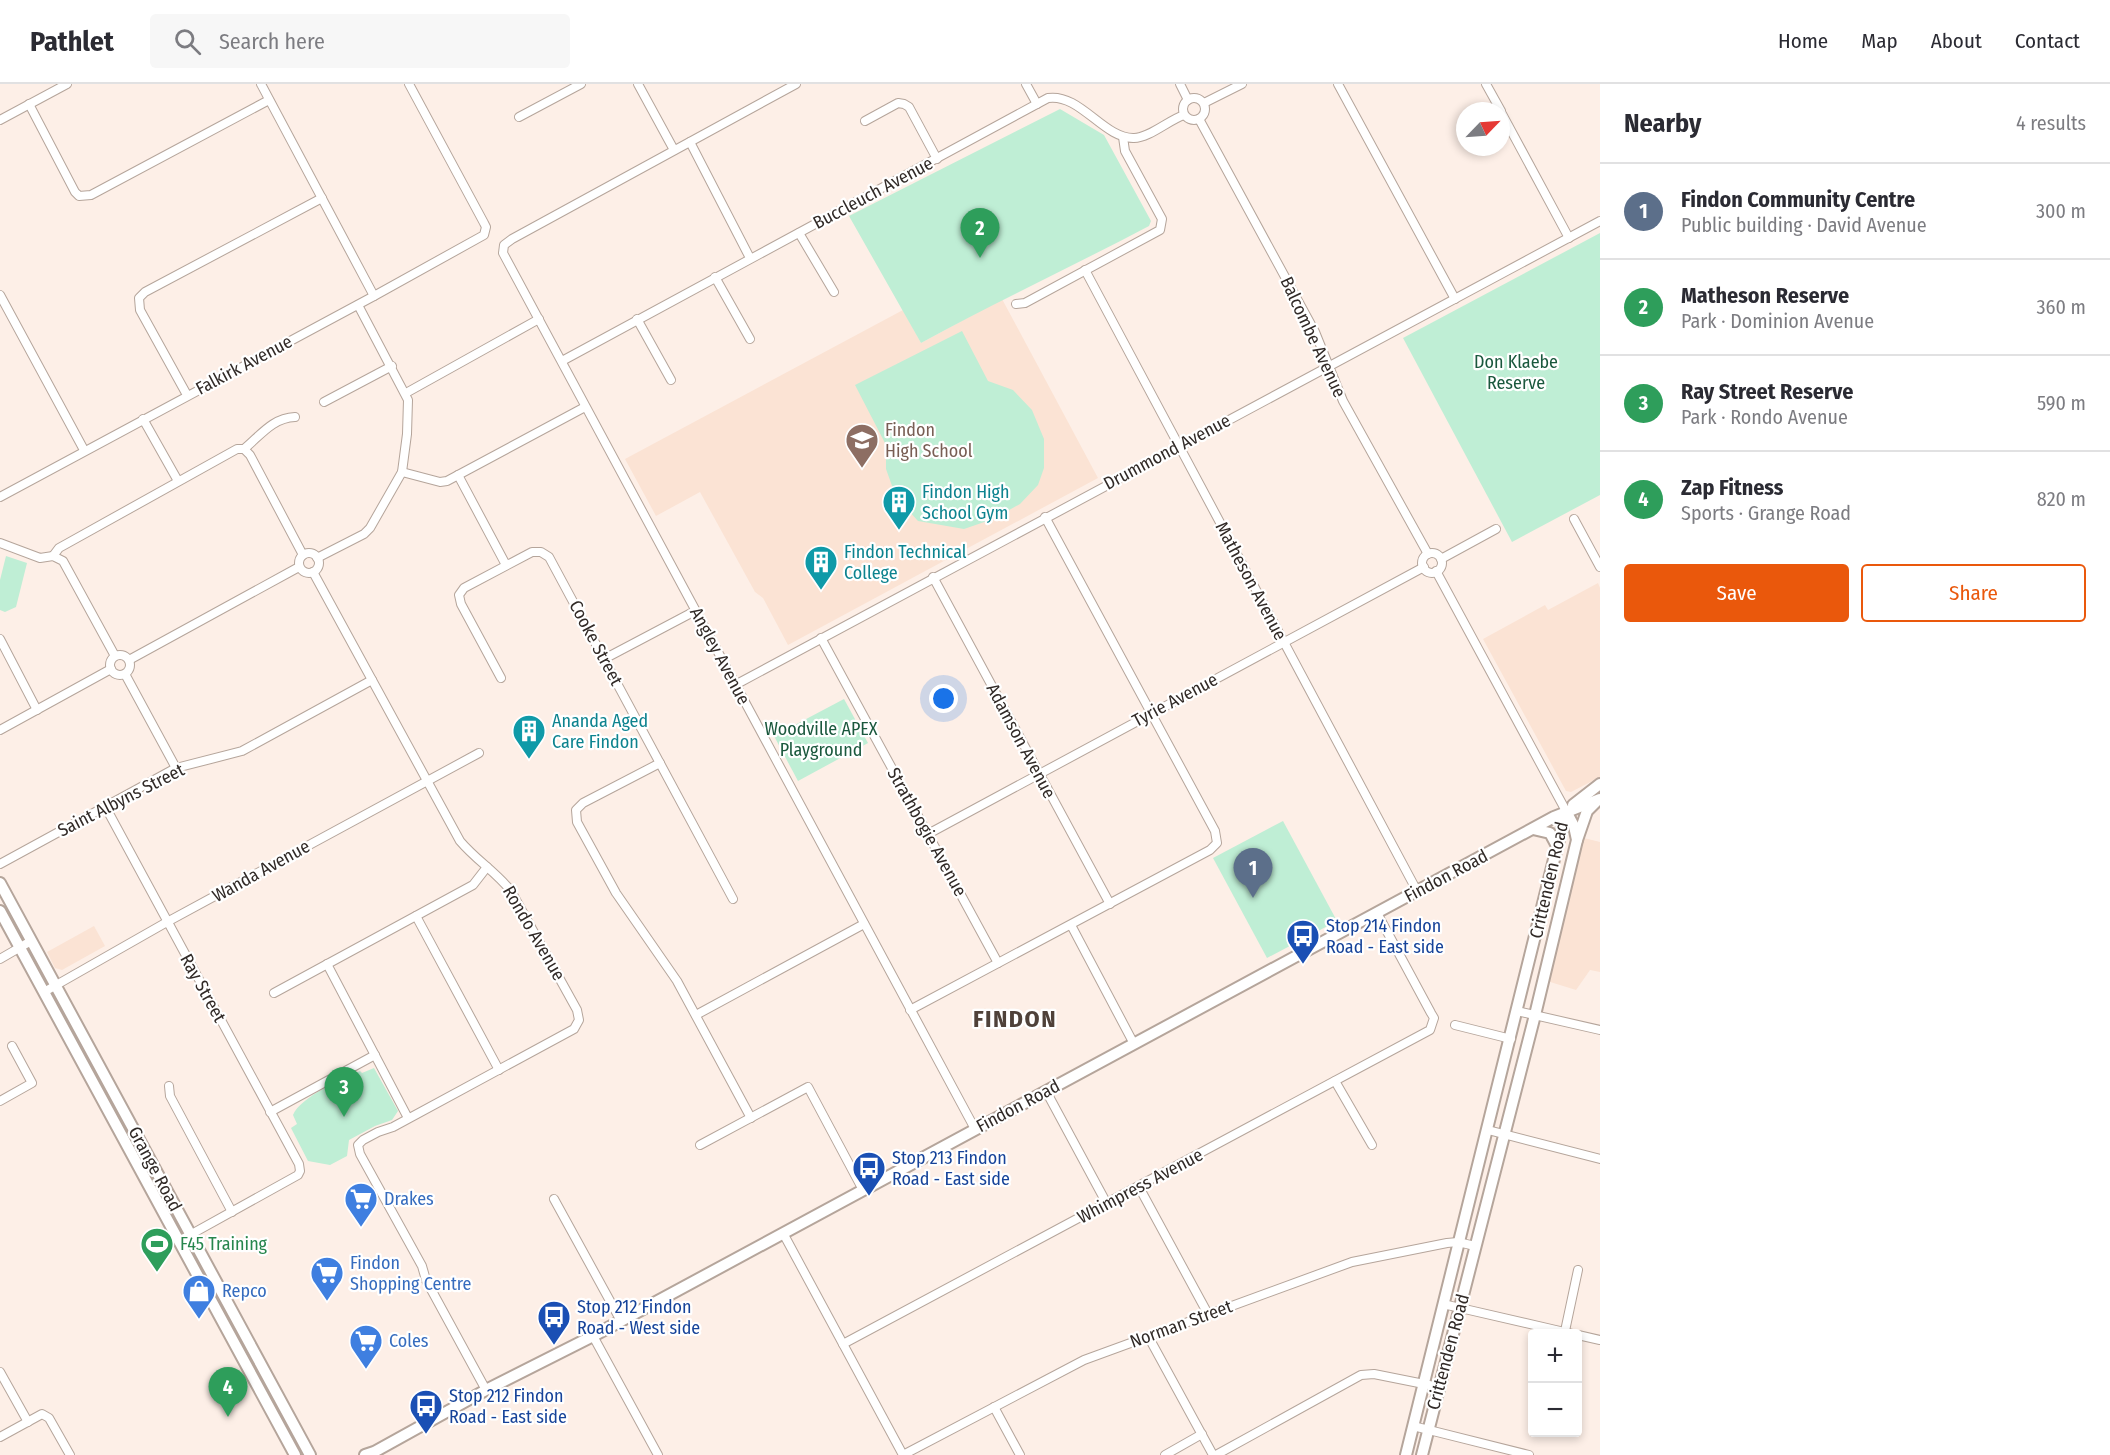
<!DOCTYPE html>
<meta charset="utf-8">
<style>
:root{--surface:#fff;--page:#f7f7f7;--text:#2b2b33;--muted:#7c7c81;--line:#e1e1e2;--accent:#ea580c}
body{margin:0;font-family:"Fira Sans Condensed",sans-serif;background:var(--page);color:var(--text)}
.controls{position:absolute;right:18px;bottom:18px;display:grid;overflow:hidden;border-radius:6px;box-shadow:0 3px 9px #0003}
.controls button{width:54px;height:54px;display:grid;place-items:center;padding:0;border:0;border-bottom:2px solid var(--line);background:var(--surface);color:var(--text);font:30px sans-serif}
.compass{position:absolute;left:1456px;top:18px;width:54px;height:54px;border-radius:50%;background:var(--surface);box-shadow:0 3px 9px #0003;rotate:65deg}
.you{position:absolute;left:944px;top:615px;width:21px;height:21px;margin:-15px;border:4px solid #fff;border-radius:50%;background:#1a73e8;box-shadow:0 0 0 9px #1a73e833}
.badge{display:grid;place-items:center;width:39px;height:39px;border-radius:50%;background:var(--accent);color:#fff;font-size:20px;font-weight:700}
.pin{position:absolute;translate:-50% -50px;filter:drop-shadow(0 2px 3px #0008)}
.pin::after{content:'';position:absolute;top:32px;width:21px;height:18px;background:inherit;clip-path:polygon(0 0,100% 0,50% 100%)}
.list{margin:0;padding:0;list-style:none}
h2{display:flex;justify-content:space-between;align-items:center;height:78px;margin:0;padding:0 24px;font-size:26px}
h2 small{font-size:20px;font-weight:400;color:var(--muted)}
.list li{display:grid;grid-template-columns:39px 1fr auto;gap:18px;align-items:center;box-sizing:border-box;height:96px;padding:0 24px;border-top:2px solid var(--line)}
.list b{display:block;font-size:22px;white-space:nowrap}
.list p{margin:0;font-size:20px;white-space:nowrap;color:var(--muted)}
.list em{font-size:20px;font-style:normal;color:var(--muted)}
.actions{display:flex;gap:12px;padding:18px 24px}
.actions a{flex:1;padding:14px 0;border:2px solid var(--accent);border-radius:6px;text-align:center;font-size:21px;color:var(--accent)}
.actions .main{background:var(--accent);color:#fff}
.icon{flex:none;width:33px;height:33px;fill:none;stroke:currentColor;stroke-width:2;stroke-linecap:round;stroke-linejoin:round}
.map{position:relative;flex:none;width:1600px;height:1371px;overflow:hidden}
header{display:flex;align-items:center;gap:36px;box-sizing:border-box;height:84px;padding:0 30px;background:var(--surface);border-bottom:2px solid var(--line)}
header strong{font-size:28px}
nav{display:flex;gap:33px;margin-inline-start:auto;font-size:21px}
.search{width:420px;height:54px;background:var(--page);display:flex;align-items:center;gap:15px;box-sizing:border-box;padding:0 21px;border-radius:6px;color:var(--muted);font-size:22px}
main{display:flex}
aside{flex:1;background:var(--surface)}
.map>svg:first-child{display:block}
.built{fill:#fbe3d4}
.green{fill:#bfeed5}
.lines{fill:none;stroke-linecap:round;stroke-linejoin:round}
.minor-casing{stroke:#b5a59b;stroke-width:10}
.secondary-casing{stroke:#b5a59b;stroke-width:14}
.minor{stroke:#fff;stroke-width:8}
.secondary{stroke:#fff;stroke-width:10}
.labels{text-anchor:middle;stroke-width:4.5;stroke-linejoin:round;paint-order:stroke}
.street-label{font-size:18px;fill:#312a27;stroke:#fff}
.park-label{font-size:18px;fill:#1a583d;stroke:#fff}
.education-label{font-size:18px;fill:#785e54;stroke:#fff;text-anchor:start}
.culture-label{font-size:18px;fill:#0d838f;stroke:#fff;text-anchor:start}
.transit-label{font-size:18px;fill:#164399;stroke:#fff;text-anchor:start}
.shop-label{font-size:18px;fill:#366cbe;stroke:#fff;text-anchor:start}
.leisure-label{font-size:18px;fill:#27864d;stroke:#fff;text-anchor:start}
.district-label{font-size:24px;font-weight:bold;letter-spacing:1.5px;fill:#4f4139;stroke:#fff}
</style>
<header>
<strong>Pathlet</strong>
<div class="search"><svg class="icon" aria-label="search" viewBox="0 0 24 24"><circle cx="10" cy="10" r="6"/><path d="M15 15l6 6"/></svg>Search here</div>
<nav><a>Home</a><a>Map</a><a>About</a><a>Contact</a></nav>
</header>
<main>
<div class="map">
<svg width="1600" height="1371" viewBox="0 0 1600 1371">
<rect width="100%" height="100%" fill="#fdefe7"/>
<g class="built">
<path d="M 1002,215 L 1098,394 L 788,561 L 763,514 L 755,508 L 700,408 L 656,432 L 625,375 L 903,226 L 921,259 Z"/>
<path d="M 1598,499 L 1600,504 L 1600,693 L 1571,708 L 1566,707 L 1483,555 L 1545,521 L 1548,526 Z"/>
<path d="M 1584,754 L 1600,758 L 1600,888 L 1590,886 L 1576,906 L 1547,897 Z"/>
<path d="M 94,842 L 105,862 L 62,886 L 55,884 L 47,868 Z"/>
</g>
<g class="green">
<path d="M 1060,25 L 1104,51 L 1151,137 L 1149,142 C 1073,182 996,218 921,259 L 849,132 Z"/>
<path d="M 1600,149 L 1600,411 L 1512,458 L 1403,254 Z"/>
<path d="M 962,247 L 988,297 L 1013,306 L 1032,326 L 1044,355 L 1044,384 L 1038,401 L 1020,420 L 993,435 L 964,445 L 918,437 L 896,413 L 886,385 L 886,361 L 855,301 Z"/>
<path d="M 6,472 L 27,479 L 16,523 L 5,528 L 0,526 L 0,496 Z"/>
<path d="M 844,615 L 868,659 L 798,697 L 774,652 Z"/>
<path d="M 1283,737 L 1337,837 L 1267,874 L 1213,774 Z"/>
<path d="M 374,984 L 398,1027 L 392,1036 L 375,1042 L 349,1056 L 347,1072 L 330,1081 L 308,1077 L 291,1044 L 297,1040 L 293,1031 C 301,1012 342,996 360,987 L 362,989 Z"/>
</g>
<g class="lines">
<g class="minor-casing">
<g id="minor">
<path d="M 261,0 L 374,212"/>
<path d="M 638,0 L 674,66"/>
<path d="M 796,0 L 512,155 L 504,161 L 503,169 L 975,1045"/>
<path d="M 1026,0 L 1037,20"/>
<path d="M 1180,0 L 1188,16"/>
<path d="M 1338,0 L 1455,215"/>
<path d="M 1486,0 L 1501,27"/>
<circle cx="1194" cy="25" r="11"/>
<path d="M 1204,19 L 1242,0"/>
<path d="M 29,20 L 75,108 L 79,112 L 91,111 L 269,16"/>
<path d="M 1501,28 L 1569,154"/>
<path d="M 519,33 L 581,0"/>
<path d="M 1199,35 L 1315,248 L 1343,317 L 1428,470"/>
<path d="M 0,36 L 67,0"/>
<path d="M 865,37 L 898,19 L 904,20 L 909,23 L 937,75"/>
<path d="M 690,58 L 750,174"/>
<path d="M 799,149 L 834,208"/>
<path d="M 1085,186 L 1417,807"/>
<path d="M 715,193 L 750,255"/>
<path d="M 0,211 L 84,366"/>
<path d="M 1016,220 L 1025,219 L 1160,146 L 1162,135 L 1125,67 L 1123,53"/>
<path d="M 637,235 L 671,296"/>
<path d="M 562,277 L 1048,14 C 1080,9 1104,55 1134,54 C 1149,54 1169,36 1184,31"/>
<path d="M 406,309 L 539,235"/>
<path d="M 187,311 L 140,226 L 139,214 L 145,208 L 322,114"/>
<path d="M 324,318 L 392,282"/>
<path d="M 143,335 L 178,397"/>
<path d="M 244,365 L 250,371 L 303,471"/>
<path d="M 402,388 L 440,398 L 447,397 L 585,323"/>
<path d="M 458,391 L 506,481"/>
<path d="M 0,413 L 374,212 L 484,151 L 486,143 L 484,139 L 409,0"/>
<path d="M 1574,435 L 1600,483"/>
<path d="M 0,459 L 40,474 L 53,472 L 63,477 L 115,572"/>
<circle cx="309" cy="479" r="10"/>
<circle cx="1432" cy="479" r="10"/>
<path d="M 53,472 L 59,464 L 237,365 L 244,365 C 260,352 272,334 295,333"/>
<path d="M 317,474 L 364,450 L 370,444 L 402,388 L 407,350 L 408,316 L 358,221"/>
<path d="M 1441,475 L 1496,445"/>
<path d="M 1436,487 L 1566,727"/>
<path d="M 313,488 L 460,757 C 476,776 496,788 511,807 L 577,926 L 579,936 L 574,945 L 393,1043 L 378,1048 L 363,1056 L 358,1061 L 360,1070 L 422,1182 L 426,1196 L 486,1306"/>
<path d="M 933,493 L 1110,820"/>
<path d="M 821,554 L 998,879"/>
<path d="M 0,555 L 37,626"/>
<circle cx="120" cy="581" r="10"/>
<path d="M 604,575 L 695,527"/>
<path d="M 129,576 L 299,483"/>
<path d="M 125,590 L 176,684"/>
<path d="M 501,594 L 461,520 L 459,511 L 464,504 L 532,468 L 541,468 L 549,473 L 733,815"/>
<path d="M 735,601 L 1600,137"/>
<path d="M 0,646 L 111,585"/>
<path d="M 660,679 L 583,719 L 576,726 L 577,738 L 616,809 L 677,897 L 751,1034"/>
<path d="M 105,722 L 299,1080 L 300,1087 L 298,1091 L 179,1157"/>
<path d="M 928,750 L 1424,483"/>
<path d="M 0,780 L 176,684 L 242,667 L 372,596"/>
<path d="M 416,832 L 499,986"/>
<path d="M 1071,841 L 1134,960"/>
<path d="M 0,875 L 31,857"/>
<path d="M 327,880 L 408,1034"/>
<path d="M 44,908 L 167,838 L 479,669"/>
<path d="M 274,909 L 473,801 L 487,783"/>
<path d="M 910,926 L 1210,766 L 1217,759 L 1215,747 L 1045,433"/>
<path d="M 1517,927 L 1600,946"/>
<path d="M 696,931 L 864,840"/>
<path d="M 1455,941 L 1511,955"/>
<path d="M 1335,997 L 1372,1061"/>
<path d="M 169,1002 L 170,1012 L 232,1128"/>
<path d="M 1046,1007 L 1107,1120"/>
<path d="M 0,1017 L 32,999 L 12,962"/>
<path d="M 270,1028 L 375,971"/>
<path d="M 1488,1046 L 1600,1075"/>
<path d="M 700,1061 L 808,1003 L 863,1106"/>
<path d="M 1139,1103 L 1208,1230"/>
<path d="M 554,1115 L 621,1237"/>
<path d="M 783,1149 L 903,1371"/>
<path d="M 1443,1220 L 1573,1250"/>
<path d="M 1565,1247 L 1578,1186"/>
<path d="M 1578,1251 L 1600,1256"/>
<path d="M 593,1252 L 658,1371"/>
<path d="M 1148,1252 L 1213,1371"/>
<path d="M 843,1260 L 1430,946 L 1434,934 L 1431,929 L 1377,829"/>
<path d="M 0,1288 L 28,1338"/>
<path d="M 994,1323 L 1020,1371"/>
<path d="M 1413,1342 L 1529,1371"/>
<path d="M 0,1353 L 42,1330 L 49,1334 L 70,1371"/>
<path d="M 903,1371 L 1084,1276 L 1352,1178 L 1447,1159 L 1458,1158 L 1475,1162"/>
<path d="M 1165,1371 L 1202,1350"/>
<path d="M 1216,1371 L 1361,1291 L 1374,1290 L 1439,1303"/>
</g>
</g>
<g class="secondary-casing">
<g id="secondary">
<path d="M 1573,721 L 1600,700"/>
<path d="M 1533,745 L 1550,749 L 1557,762"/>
<path d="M 1577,756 L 1587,727 L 1597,717"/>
<path d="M 0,799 L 310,1371"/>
<path d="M 0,827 L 295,1371"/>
<path d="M 365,1371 L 374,1368 L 486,1306 L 593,1252 L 1554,733 L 1600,715"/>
<path d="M 1406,1371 L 1566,727"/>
<path d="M 1422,1371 L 1535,931 L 1577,756 L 1574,742 L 1566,727"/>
</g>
</g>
<use href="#minor" class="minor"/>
<use href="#secondary" class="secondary"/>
</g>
<defs>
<g id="school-pin" transform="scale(1.725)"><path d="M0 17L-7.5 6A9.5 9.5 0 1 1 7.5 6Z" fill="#8d6e63" stroke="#fff"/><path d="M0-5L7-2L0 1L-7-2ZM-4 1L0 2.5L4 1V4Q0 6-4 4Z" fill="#fff"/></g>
<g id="building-pin" transform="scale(1.725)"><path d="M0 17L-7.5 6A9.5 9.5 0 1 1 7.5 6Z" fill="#0f9aa8" stroke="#fff"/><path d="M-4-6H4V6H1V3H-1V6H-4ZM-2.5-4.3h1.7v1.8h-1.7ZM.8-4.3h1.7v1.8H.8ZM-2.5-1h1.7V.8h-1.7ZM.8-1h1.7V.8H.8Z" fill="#fff"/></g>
<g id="bus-pin" transform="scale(1.725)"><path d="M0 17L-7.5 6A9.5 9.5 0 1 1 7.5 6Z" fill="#1a4fb4" stroke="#fff"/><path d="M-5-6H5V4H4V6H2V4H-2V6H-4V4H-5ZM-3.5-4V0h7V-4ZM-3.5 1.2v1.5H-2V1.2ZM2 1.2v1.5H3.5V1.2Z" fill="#fff"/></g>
<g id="supermarket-pin" transform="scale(1.725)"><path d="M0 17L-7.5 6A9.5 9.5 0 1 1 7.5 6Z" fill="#3f7fe0" stroke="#fff"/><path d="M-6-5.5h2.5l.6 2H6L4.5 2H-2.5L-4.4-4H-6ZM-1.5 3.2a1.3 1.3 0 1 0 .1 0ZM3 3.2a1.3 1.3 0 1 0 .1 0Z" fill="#fff"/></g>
<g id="stadium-pin" transform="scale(1.725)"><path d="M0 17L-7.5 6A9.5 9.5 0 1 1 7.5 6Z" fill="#2e9e5b" stroke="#fff"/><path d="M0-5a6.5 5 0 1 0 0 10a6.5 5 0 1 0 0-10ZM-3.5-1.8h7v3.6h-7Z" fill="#fff"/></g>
<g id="shop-pin" transform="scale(1.725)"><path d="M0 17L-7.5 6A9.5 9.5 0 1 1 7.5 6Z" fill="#3f7fe0" stroke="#fff"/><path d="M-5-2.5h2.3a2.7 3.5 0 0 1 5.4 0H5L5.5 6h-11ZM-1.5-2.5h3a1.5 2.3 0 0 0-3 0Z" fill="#fff"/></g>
</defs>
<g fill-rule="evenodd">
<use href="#school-pin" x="862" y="356"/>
<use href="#building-pin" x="899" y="418"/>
<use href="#building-pin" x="821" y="478"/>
<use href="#building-pin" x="529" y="647"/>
<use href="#bus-pin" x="1303" y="852"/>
<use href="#bus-pin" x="869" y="1084"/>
<use href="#supermarket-pin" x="361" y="1115"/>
<use href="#stadium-pin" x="157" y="1160"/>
<use href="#supermarket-pin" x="327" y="1189"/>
<use href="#shop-pin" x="199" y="1207"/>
<use href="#bus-pin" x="554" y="1233"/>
<use href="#supermarket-pin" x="366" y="1257"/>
<use href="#bus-pin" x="426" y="1322"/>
</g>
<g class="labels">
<g class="street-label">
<text transform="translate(873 109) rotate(-28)" y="6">Buccleuch Avenue</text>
<text transform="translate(1313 253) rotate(65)" y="6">Balcombe Avenue</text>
<text transform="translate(244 281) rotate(-28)" y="6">Falkirk Avenue</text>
<text transform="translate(1167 368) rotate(-28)" y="6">Drummond Avenue</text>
<text transform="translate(1251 497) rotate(62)" y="6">Matheson Avenue</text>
<text transform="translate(596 559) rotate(62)" y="6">Cooke Street</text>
<text transform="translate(720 572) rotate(62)" y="6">Angley Avenue</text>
<text transform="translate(1175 616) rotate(-28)" y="6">Tyrie Avenue</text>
<text transform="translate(1021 657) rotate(62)" y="6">Adamson Avenue</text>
<text transform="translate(121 716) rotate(-27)" y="6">Saint Albyns Street</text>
<text transform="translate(927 748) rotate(61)" y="6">Strathbogie Avenue</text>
<text transform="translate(261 787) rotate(-29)" y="6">Wanda Avenue</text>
<text transform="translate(1446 792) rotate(-28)" y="6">Findon Road</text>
<text transform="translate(1549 796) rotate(-77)" y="6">Crittenden Road</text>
<text transform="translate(534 849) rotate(60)" y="6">Rondo Avenue</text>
<text transform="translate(203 904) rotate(61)" y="6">Ray Street</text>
<text transform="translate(1018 1022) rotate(-28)" y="6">Findon Road</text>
<text transform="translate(155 1085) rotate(62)" y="6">Grange Road</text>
<text transform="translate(1140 1102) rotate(-28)" y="6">Whimpress Avenue</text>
<text transform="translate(1181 1240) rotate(-20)" y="6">Norman Street</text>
<text transform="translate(1448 1268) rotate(-75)" y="6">Crittenden Road</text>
</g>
<g class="park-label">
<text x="1516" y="284">Don Klaebe<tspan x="1516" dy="21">Reserve</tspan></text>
<text x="821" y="651">Woodville APEX<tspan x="821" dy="21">Playground</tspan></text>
</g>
<g class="education-label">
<text x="885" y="352">Findon<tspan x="885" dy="21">High School</tspan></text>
</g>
<g class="culture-label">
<text x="922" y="414">Findon High<tspan x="922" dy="21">School Gym</tspan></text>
<text x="844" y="474">Findon Technical<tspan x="844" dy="21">College</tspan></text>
<text x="552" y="643">Ananda Aged<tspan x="552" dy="21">Care Findon</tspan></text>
</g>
<g class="transit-label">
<text x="1326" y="848">Stop 214 Findon<tspan x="1326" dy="21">Road - East side</tspan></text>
<text x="892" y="1080">Stop 213 Findon<tspan x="892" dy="21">Road - East side</tspan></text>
<text x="577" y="1229">Stop 212 Findon<tspan x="577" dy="21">Road - West side</tspan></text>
<text x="449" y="1318">Stop 212 Findon<tspan x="449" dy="21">Road - East side</tspan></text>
</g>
<g class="shop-label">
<text x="384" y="1121">Drakes</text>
<text x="350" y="1185">Findon<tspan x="350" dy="21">Shopping Centre</tspan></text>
<text x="222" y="1213">Repco</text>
<text x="389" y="1263">Coles</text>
</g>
<g class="leisure-label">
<text x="180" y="1166">F45 Training</text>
</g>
<g class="district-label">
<text x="1015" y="943">FINDON</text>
</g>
</g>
</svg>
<div class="controls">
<button>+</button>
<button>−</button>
</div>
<svg class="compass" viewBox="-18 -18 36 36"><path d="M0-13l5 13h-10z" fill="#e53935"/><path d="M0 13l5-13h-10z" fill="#7c7c81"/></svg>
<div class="you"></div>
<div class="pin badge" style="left:1253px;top:814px;background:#5c6f8a">1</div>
<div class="pin badge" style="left:980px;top:174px;background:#2e9e5b">2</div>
<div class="pin badge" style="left:344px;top:1033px;background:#2e9e5b">3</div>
<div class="pin badge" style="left:228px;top:1333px;background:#2e9e5b">4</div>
</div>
<aside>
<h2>Nearby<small>4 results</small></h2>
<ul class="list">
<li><span class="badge" style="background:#5c6f8a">1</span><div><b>Findon Community Centre</b><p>Public building · David Avenue</p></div><em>300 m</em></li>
<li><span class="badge" style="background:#2e9e5b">2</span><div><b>Matheson Reserve</b><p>Park · Dominion Avenue</p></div><em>360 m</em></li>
<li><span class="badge" style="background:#2e9e5b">3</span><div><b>Ray Street Reserve</b><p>Park · Rondo Avenue</p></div><em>590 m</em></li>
<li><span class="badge" style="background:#2e9e5b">4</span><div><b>Zap Fitness</b><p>Sports · Grange Road</p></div><em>820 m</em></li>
</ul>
<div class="actions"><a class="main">Save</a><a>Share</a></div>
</aside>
</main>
